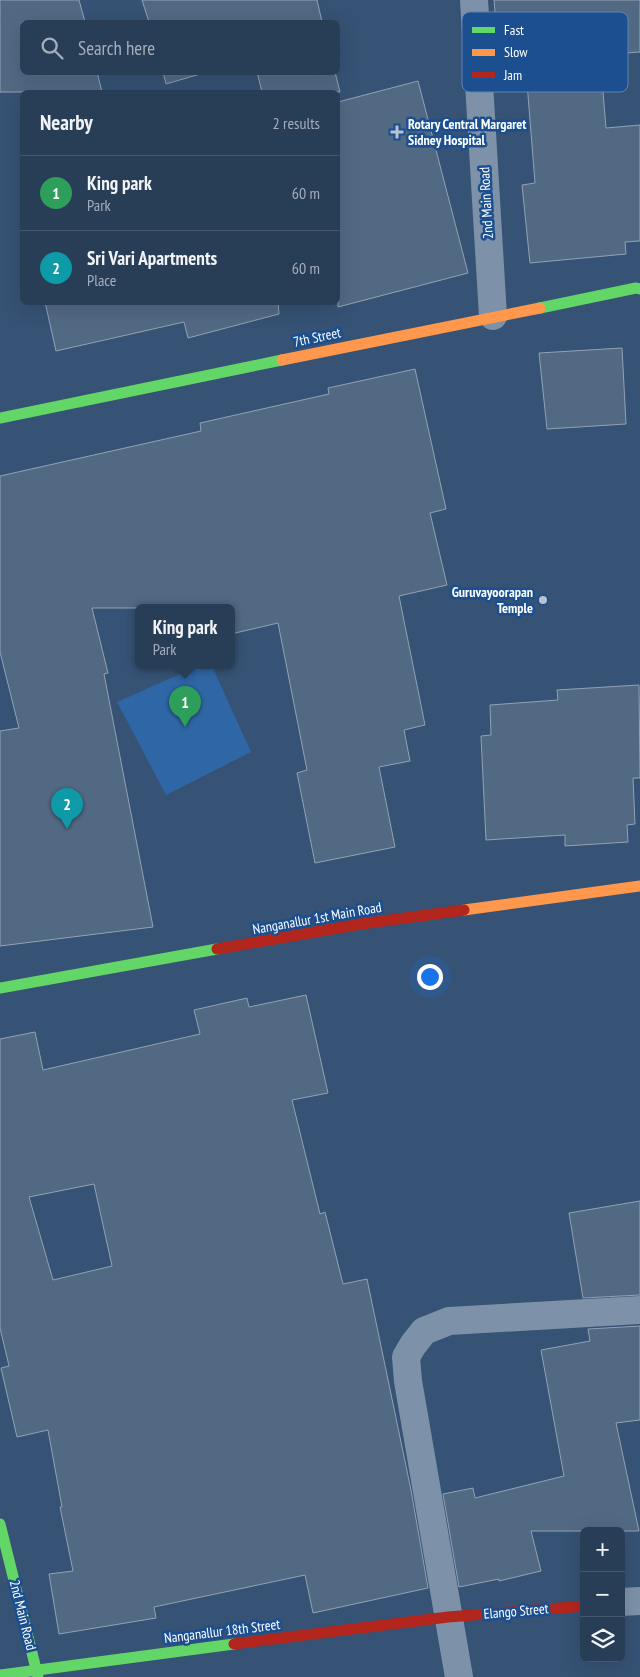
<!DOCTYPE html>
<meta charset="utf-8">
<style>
:root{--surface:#283e57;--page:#30455d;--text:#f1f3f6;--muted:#a5aeba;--line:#44576d;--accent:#95b2f1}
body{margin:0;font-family:"PT Sans Narrow",sans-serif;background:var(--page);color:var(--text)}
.controls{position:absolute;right:15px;bottom:15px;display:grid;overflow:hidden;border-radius:8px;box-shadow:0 5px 20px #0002}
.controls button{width:45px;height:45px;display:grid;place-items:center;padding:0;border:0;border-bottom:1px solid var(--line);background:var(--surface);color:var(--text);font:25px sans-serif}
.you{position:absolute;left:429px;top:976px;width:18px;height:18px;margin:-12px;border:4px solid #fff;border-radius:50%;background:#1a73e8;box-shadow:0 0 0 8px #1a73e833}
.badge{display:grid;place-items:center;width:32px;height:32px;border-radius:50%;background:var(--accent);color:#fff;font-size:16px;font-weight:700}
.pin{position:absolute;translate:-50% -41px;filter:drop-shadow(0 1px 2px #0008)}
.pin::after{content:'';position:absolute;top:26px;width:18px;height:15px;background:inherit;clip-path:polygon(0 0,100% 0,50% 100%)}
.popup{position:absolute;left:135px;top:604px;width:100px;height:65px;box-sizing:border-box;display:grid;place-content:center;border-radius:8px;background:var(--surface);filter:drop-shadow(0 1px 4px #0005);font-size:16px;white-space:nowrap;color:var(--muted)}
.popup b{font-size:19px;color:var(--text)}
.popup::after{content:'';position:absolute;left:50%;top:100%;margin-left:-10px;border:10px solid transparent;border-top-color:var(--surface)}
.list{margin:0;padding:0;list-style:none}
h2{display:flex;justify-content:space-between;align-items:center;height:65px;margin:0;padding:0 20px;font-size:21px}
h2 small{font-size:16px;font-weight:400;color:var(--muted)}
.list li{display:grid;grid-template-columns:32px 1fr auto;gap:15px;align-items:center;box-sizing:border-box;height:75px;padding:0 20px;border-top:1px solid var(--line)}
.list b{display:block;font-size:19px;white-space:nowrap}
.list p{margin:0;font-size:16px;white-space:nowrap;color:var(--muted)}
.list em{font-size:16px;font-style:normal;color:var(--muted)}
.icon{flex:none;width:28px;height:28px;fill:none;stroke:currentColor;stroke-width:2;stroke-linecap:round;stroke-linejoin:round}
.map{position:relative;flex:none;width:640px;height:1677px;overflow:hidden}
.search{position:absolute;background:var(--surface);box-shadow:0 5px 20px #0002;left:20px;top:20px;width:320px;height:55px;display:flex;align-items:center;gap:12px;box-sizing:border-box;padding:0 18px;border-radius:8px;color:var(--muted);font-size:19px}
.panel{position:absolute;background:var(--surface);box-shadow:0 5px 20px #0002;left:20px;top:90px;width:320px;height:215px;border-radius:8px}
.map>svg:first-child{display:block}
.green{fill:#2f66a5}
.building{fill:#526984;stroke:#92a2b6;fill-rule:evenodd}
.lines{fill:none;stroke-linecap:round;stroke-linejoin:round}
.street{stroke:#7d92a8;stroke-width:28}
.fast{stroke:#63d668;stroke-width:11}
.slow{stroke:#ff974d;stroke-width:11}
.jam{stroke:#b3261e;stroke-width:11}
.poi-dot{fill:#b9c2ce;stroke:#1b4f8f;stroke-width:2}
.labels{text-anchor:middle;stroke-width:5;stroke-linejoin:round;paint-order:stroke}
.poi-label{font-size:14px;font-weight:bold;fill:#fff;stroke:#1b4f8f;text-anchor:start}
.street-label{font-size:14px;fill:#fff;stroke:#1b4f8f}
.key{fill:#1b4f8f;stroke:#5f84b1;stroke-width:1}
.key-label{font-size:14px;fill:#fff}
</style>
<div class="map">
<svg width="640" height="1677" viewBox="0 0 640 1677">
<rect width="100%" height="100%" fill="#365274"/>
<path class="green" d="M 198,666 L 212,666 L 251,752 L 166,795 L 117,702 Z"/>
<g class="building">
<path d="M 0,0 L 79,0 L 85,22 L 22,22 L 22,72 L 97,72 L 102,92 L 0,92 Z"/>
<path d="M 142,0 L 317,0 L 322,22 L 149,22 Z"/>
<path d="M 494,0 L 640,0 L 640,52 L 600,55 L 606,128 L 640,125 L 640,241 L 625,242 L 626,254 L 530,263 L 522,185 L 535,183 L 524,45 L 498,47 Z"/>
<path d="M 163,72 L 207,72 L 166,84 Z"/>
<path d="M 257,72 L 335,72 L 340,92 L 262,92 Z"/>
<path d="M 418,81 L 468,273 L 338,307 L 338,102 Z"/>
<path d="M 45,302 L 278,302 L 279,314 L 188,338 L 184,322 L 56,351 Z"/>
<path d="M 622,348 L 626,424 L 547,429 L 539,353 Z"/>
<path d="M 415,369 L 446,509 L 430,513 L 447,585 L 399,596 L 425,725 L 404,730 L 410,761 L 379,767 L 395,847 L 315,863 L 297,773 L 307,770 L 278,623 L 231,634 L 231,608 L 92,608 L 108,673 L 104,674 L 153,927 L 0,946 L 0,731 L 19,728 L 0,652 L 0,476 L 201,431 L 200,423 L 329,394 L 328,388 Z"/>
<path d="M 639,685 L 640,778 L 633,778 L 635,824 L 627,825 L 628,842 L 565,846 L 565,835 L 486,840 L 481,736 L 491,735 L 490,705 L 558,700 L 557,690 Z"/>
<path d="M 306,995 L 328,1093 L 292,1100 L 320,1214 L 325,1212 L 343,1284 L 367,1279 L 411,1490 L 428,1588 L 313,1613 L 305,1575 L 154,1607 L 156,1618 L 59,1634 L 49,1574 L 73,1571 L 60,1507 L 62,1507 L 48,1430 L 17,1437 L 1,1368 L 9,1366 L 0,1328 L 0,1039 L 35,1032 L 43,1070 L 200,1034 L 194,1010 L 247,998 L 249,1007 ZM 94,1184 L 112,1266 L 53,1280 L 29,1197 Z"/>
<path d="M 640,1201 L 640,1295 L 583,1298 L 569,1213 Z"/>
<path d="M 640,1326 L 640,1420 L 616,1423 L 639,1531 L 531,1531 L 541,1571 L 499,1581 L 499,1579 L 459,1587 L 443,1494 L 473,1488 L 475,1498 L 564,1476 L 541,1350 L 590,1341 L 588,1329 Z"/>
</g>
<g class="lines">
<g class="street">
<path d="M 474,0 L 493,316"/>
<path d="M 621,1602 L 640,1601"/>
<path d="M 459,1677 L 408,1381 L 406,1357 L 413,1345 L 424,1331 L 449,1321 L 640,1310"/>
</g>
<g class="fast">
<path d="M 540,308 L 636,288 L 640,289"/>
<path d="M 0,418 L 282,360"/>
<path d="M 0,988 L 217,949"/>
<path d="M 0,1524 L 38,1677"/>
<path d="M 0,1675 L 234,1644"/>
</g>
<g class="slow">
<path d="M 282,360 L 540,308"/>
<path d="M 464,910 L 640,886"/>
</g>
<g class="jam">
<path d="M 217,949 L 361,924 L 464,910"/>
<path d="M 234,1644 L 448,1617 L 584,1606"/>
</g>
</g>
<g class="poi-dot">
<path d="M394.5 124.5h5v5h5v5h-5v5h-5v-5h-5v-5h5z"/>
<circle cx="543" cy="600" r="5"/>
</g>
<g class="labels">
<g class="poi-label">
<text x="408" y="129">Rotary Central Margaret<tspan x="408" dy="16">Sidney Hospital</tspan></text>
<text x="533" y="597" text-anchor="end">Guruvayoorapan<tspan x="533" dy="16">Temple</tspan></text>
</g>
<g class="street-label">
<text transform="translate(486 203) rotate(-93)" y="5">2nd Main Road</text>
<text transform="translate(317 337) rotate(-12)" y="5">7th Street</text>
<text transform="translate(317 918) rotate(-10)" y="5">Nanganallur 1st Main Road</text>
<text transform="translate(516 1611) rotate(-5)" y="5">Elango Street</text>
<text transform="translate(23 1615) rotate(76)" y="5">2nd Main Road</text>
<text transform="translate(222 1631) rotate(-7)" y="5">Nanganallur 18th Street</text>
</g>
</g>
<rect x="462" y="12" width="166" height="80" rx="8" class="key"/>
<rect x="472" y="27" width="23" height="6" fill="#63d668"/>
<rect x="472" y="49" width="23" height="7" fill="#ff974d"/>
<rect x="472" y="72" width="23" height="6" fill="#b3261e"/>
<g class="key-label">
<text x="504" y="35">Fast</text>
<text x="504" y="57">Slow</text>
<text x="504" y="80">Jam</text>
</g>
</svg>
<div class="controls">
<button>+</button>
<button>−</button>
<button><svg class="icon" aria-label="layers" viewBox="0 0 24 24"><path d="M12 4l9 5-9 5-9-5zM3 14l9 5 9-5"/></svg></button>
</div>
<div class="you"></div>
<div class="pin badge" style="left:185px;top:727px;background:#2e9e5b">1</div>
<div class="popup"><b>King park</b>Park</div>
<div class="pin badge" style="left:67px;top:829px;background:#0f9aa8">2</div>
<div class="search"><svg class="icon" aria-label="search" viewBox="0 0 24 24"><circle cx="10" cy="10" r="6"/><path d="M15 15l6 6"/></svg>Search here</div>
<section class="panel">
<h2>Nearby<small>2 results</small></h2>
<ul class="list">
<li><span class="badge" style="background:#2e9e5b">1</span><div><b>King park</b><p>Park</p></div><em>60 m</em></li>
<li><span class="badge" style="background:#0f9aa8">2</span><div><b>Sri Vari Apartments</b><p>Place</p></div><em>60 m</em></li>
</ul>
</section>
</div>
